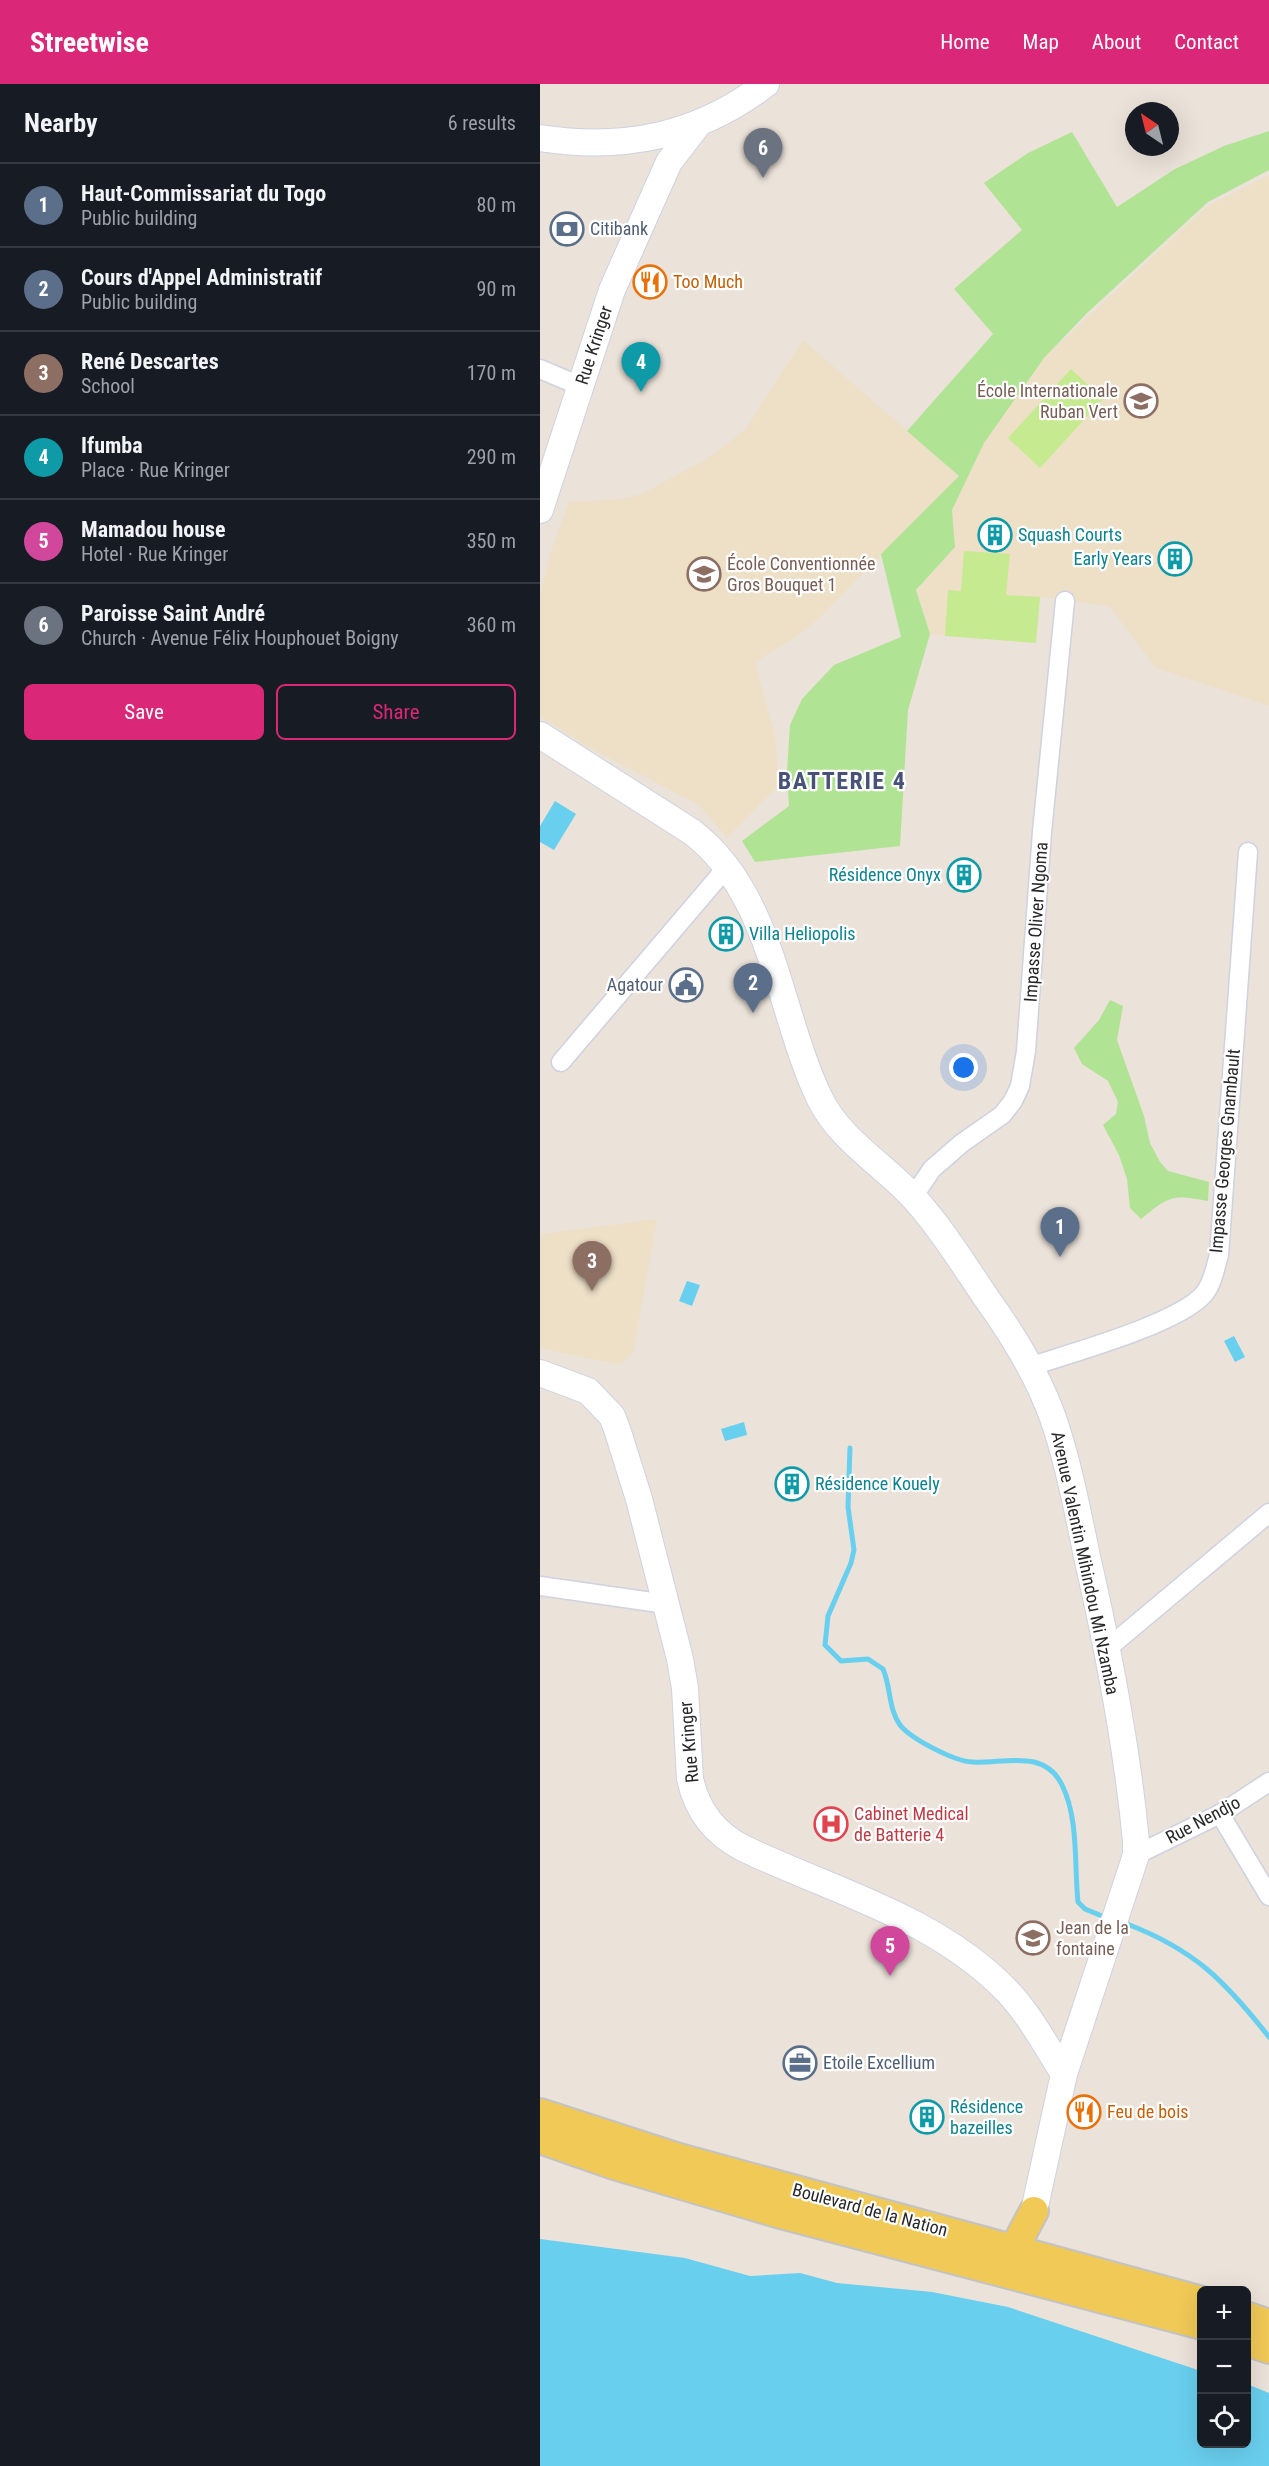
<!DOCTYPE html>
<meta charset="utf-8">
<style>
:root{--surface:#171b24;--page:#242831;--text:#f1f3f6;--muted:#9ea1a6;--line:#363941;--accent:#db2777}
body{margin:0;font-family:"Roboto Condensed",sans-serif;background:var(--page);color:var(--text)}
.controls{position:absolute;right:18px;bottom:18px;display:grid;overflow:hidden;border-radius:9px;box-shadow:0 6px 24px #0002}
.controls button{width:54px;height:54px;display:grid;place-items:center;padding:0;border:0;border-bottom:2px solid var(--line);background:var(--surface);color:var(--text);font:30px sans-serif}
.compass{position:absolute;left:585px;top:18px;width:54px;height:54px;border-radius:50%;background:var(--surface);box-shadow:0 6px 24px #0002;rotate:325deg}
.you{position:absolute;left:424px;top:984px;width:21px;height:21px;margin:-15px;border:4px solid #fff;border-radius:50%;background:#1a73e8;box-shadow:0 0 0 9px #1a73e833}
.badge{display:grid;place-items:center;width:39px;height:39px;border-radius:50%;background:var(--accent);color:#fff;font-size:20px;font-weight:700}
.pin{position:absolute;translate:-50% -50px;filter:drop-shadow(0 2px 3px #0008)}
.pin::after{content:'';position:absolute;top:32px;width:21px;height:18px;background:inherit;clip-path:polygon(0 0,100% 0,50% 100%)}
.list{margin:0;padding:0;list-style:none}
h2{display:flex;justify-content:space-between;align-items:center;height:78px;margin:0;padding:0 24px;font-size:26px}
h2 small{font-size:20px;font-weight:400;color:var(--muted)}
.list li{display:grid;grid-template-columns:39px 1fr auto;gap:18px;align-items:center;box-sizing:border-box;height:84px;padding:0 24px;border-top:2px solid var(--line)}
.list b{display:block;font-size:22px;white-space:nowrap}
.list p{margin:0;font-size:20px;white-space:nowrap;color:var(--muted)}
.list em{font-size:20px;font-style:normal;color:var(--muted)}
.actions{display:flex;gap:12px;padding:18px 24px}
.actions a{flex:1;padding:14px 0;border:2px solid var(--accent);border-radius:9px;text-align:center;font-size:21px;color:var(--accent)}
.actions .main{background:var(--accent);color:#fff}
.icon{flex:none;width:33px;height:33px;fill:none;stroke:currentColor;stroke-width:2;stroke-linecap:round;stroke-linejoin:round}
.map{position:relative;flex:none;width:729px;height:2382px;overflow:hidden}
header{display:flex;align-items:center;gap:36px;box-sizing:border-box;height:84px;padding:0 30px;background:var(--accent);color:#fff}
header strong{font-size:28px}
nav{display:flex;gap:33px;margin-inline-start:auto;font-size:21px}
main{display:flex}
aside{flex:1;background:var(--surface)}
.map>svg:first-child{display:block}
.education{fill:#ede0c7}
.green{fill:#b1e394}
.pitch{fill:#c6ea8f}
.water{fill:#69cfef}
.lines{fill:none;stroke-linecap:round;stroke-linejoin:round}
.stream{stroke:#69cfef;stroke-width:5}
.street-casing{stroke:#ced2e1;stroke-width:21}
.secondary-casing{stroke:#ced2e1;stroke-width:28}
.primary-casing{stroke:#c3c3c3;stroke-width:32}
.street{stroke:#fff;stroke-width:18}
.secondary{stroke:#fff;stroke-width:26}
.primary{stroke:#f1c957;stroke-width:28}
.labels{text-anchor:middle;stroke-width:4.5;stroke-linejoin:round;paint-order:stroke}
.service-label{font-size:18px;fill:#4e5e75;stroke:#fff;text-anchor:start}
.food-label{font-size:18px;fill:#c56008;stroke:#fff;text-anchor:start}
.street-label{font-size:18px;fill:#282828;stroke:#fff}
.education-label{font-size:18px;fill:#785e54;stroke:#fff;text-anchor:start}
.culture-label{font-size:18px;fill:#0d838f;stroke:#fff;text-anchor:start}
.health-label{font-size:18px;fill:#be3a42;stroke:#fff;text-anchor:start}
.district-label{font-size:24px;font-weight:bold;letter-spacing:1.5px;fill:#485278;stroke:#fff}
</style>
<header>
<strong>Streetwise</strong>
<nav><a>Home</a><a>Map</a><a>About</a><a>Contact</a></nav>
</header>
<main>
<aside>
<h2>Nearby<small>6 results</small></h2>
<ul class="list">
<li><span class="badge" style="background:#5c6f8a">1</span><div><b>Haut-Commissariat du Togo</b><p>Public building</p></div><em>80 m</em></li>
<li><span class="badge" style="background:#5c6f8a">2</span><div><b>Cours d'Appel Administratif</b><p>Public building</p></div><em>90 m</em></li>
<li><span class="badge" style="background:#8d6e63">3</span><div><b>René Descartes</b><p>School</p></div><em>170 m</em></li>
<li><span class="badge" style="background:#0f9aa8">4</span><div><b>Ifumba</b><p>Place · Rue Kringer</p></div><em>290 m</em></li>
<li><span class="badge" style="background:#d1479c">5</span><div><b>Mamadou house</b><p>Hotel · Rue Kringer</p></div><em>350 m</em></li>
<li><span class="badge" style="background:#6b7280">6</span><div><b>Paroisse Saint André</b><p>Church · Avenue Félix Houphouet Boigny</p></div><em>360 m</em></li>
</ul>
<div class="actions"><a class="main">Save</a><a>Share</a></div>
</aside>
<div class="map">
<svg width="729" height="2382" viewBox="0 0 729 2382">
<rect width="100%" height="100%" fill="#ebe2d9"/>
<g class="education">
<path d="M 729,91 L 729,622 L 616,584 L 569,522 L 500,513 L 496,559 L 390,550 L 376,506 L 415,463 L 412,426 L 444,359 L 504,274 L 666,123 Z"/>
<path d="M 263,256 L 419,392 L 278,535 L 253,555 L 215,578 L 235,652 L 239,701 L 187,754 L 159,721 L 50,664 L 0,632 L 0,511 L 11,467 L 29,418 L 81,415 L 102,410 L 165,376 L 204,347 Z"/>
<path d="M 117,1135 L 93,1269 L 80,1281 L 0,1264 L 0,1150 Z"/>
</g>
<g class="green">
<path d="M 729,47 L 729,86 L 668,118 L 547,229 L 504,274 L 444,359 L 412,426 L 415,463 L 376,506 L 390,550 L 368,626 L 360,762 L 215,778 L 202,757 L 249,722 L 247,688 L 250,641 L 262,615 L 294,581 L 361,553 L 341,470 L 419,392 L 367,347 L 453,250 L 414,205 L 482,146 L 444,99 L 488,69 L 532,48 L 577,123 L 635,85 L 684,62 Z"/>
<path d="M 570,916 L 583,922 L 577,956 L 604,1032 L 610,1059 L 620,1078 L 628,1087 L 669,1098 L 668,1117 C 632,1110 629,1112 601,1135 L 590,1124 L 587,1095 L 579,1071 L 563,1041 L 576,1030 L 578,1018 L 568,997 L 542,980 L 534,964 L 559,936 Z"/>
</g>
<g class="pitch">
<path d="M 531,285 L 563,315 L 500,384 L 468,354 Z"/>
<path d="M 424,467 L 470,470 L 466,511 L 500,513 L 496,559 L 405,552 L 408,506 L 421,507 Z"/>
</g>
<g class="water">
<path d="M 15,717 L 36,730 L 14,766 L 0,758 L 0,742 Z"/>
<path d="M 147,1197 L 160,1201 L 152,1222 L 139,1217 Z"/>
<path d="M 694,1252 L 705,1273 L 695,1278 L 684,1257 Z"/>
<path d="M 204,1338 L 207,1351 L 185,1357 L 181,1345 Z"/>
<path d="M 0,2155 L 145,2174 L 210,2192 L 260,2189 L 297,2199 L 392,2208 L 468,2223 L 661,2287 L 662,2360 L 706,2360 L 707,2300 L 729,2309 L 729,2382 L 0,2382 Z"/>
</g>
<g class="lines">
<g class="stream">
<path d="M 310,1364 L 308,1423 L 314,1466 L 311,1479 L 288,1532 L 285,1561 L 301,1577 L 328,1575 L 343,1585 C 351,1603 348,1624 360,1641 C 371,1655 414,1677 432,1678 C 463,1680 504,1664 522,1701 C 539,1735 534,1781 538,1818 L 545,1825 L 562,1832"/>
<path d="M 587,1840 C 655,1866 685,1897 729,1953"/>
</g>
<g class="street-casing">
<g id="street">
<path d="M 0,285 L 40,302"/>
<path d="M 21,978 L 187,783"/>
<path d="M 373,1113 L 392,1085 L 422,1059 L 462,1031 L 473,1017 L 480,1002 L 486,967 L 502,748 L 525,517"/>
<path d="M 489,1283 C 531,1269 638,1240 664,1210 C 673,1199 675,1184 679,1171 L 708,768"/>
<path d="M 0,1502 L 126,1520"/>
<path d="M 568,1564 L 729,1429"/>
<path d="M 680,1730 L 729,1812"/>
<path d="M 596,1771 L 680,1730 L 729,1698"/>
</g>
</g>
<g class="secondary-casing">
<g id="secondary">
<path d="M 0,54 C 84,67 158,52 226,0"/>
<path d="M 0,426 L 72,206 L 129,78 L 159,39"/>
<path d="M 0,651 L 152,748 C 233,810 238,928 280,1015 C 300,1056 344,1081 374,1114 C 401,1144 424,1181 447,1215 C 473,1251 498,1292 513,1334 C 529,1380 538,1430 548,1477 C 569,1569 587,1663 596,1757 L 596,1771 L 524,1990 L 494,2127"/>
<path d="M 0,1289 L 48,1307 L 72,1332 L 78,1348 L 99,1415 L 140,1575 L 145,1604 L 150,1695 C 157,1726 175,1750 203,1764 C 292,1807 396,1833 467,1907 C 490,1931 506,1962 524,1990"/>
</g>
</g>
<g class="primary-casing">
<g id="primary">
<path d="M 0,2029 L 139,2074 L 662,2217"/>
<path d="M 0,2055 L 74,2081 L 237,2129 L 662,2241"/>
<path d="M 456,2172 L 477,2159 L 494,2127"/>
<path d="M 706,2232 L 729,2240"/>
<path d="M 706,2257 L 729,2265"/>
</g>
</g>
<use href="#street" class="street"/>
<use href="#secondary" class="secondary"/>
<use href="#primary" class="primary"/>
</g>
<defs>
<g id="bank-ring" transform="scale(1.725)"><circle r="9.5" fill="#fff" stroke="#5c6f8a" stroke-width="1.5"/><path d="M-6-4H6V4H-6ZM0-2.3a2.3 2.3 0 1 0 0 4.6a2.3 2.3 0 1 0 0-4.6Z" fill="#5c6f8a"/></g>
<g id="restaurant-ring" transform="scale(1.725)"><circle r="9.5" fill="#fff" stroke="#e8710a" stroke-width="1.5"/><path d="M-5-6h1v4h1v-4h1v4h1v-4h1v5L-1.5 .5V6h-2V.5L-5-1ZM5-6V6H3V1.5H1.5Q1.5-4 5-6Z" fill="#e8710a"/></g>
<g id="school-ring" transform="scale(1.725)"><circle r="9.5" fill="#fff" stroke="#8d6e63" stroke-width="1.5"/><path d="M0-5L7-2L0 1L-7-2ZM-4 1L0 2.5L4 1V4Q0 6-4 4Z" fill="#8d6e63"/></g>
<g id="building-ring" transform="scale(1.725)"><circle r="9.5" fill="#fff" stroke="#0f9aa8" stroke-width="1.5"/><path d="M-4-6H4V6H1V3H-1V6H-4ZM-2.5-4.3h1.7v1.8h-1.7ZM.8-4.3h1.7v1.8H.8ZM-2.5-1h1.7V.8h-1.7ZM.8-1h1.7V.8H.8Z" fill="#0f9aa8"/></g>
<g id="civic-ring" transform="scale(1.725)"><circle r="9.5" fill="#fff" stroke="#5c6f8a" stroke-width="1.5"/><path d="M-.6-6.5H3V-4.5H.6V-3L4-1V1h2V6H-6V1h2V-1L-.6-3ZM-1.2 2.5V6h2.4V2.5Z" fill="#5c6f8a"/></g>
<g id="hospital-ring" transform="scale(1.725)"><circle r="9.5" fill="#fff" stroke="#e0444e" stroke-width="1.5"/><path d="M-5-5h3v3.5h4V-5h3V5h-3V1.5h-4V5h-3Z" fill="#e0444e"/></g>
<g id="office-ring" transform="scale(1.725)"><circle r="9.5" fill="#fff" stroke="#5c6f8a" stroke-width="1.5"/><path d="M-6-3h4V-5.5h4V-3h4V5H-6ZM-1-4.5V-3h2v-1.5ZM-6 0V1H6V0Z" fill="#5c6f8a"/></g>
</defs>
<g fill-rule="evenodd">
<use href="#bank-ring" x="27" y="145"/>
<use href="#restaurant-ring" x="110" y="198"/>
<use href="#school-ring" x="601" y="317"/>
<use href="#building-ring" x="455" y="451"/>
<use href="#building-ring" x="635" y="475"/>
<use href="#school-ring" x="164" y="490"/>
<use href="#building-ring" x="424" y="791"/>
<use href="#building-ring" x="186" y="850"/>
<use href="#civic-ring" x="146" y="901"/>
<use href="#building-ring" x="252" y="1400"/>
<use href="#hospital-ring" x="291" y="1740"/>
<use href="#school-ring" x="493" y="1854"/>
<use href="#office-ring" x="260" y="1979"/>
<use href="#restaurant-ring" x="544" y="2028"/>
<use href="#building-ring" x="387" y="2033"/>
</g>
<g class="labels">
<g class="service-label">
<text x="50" y="151">Citibank</text>
<text x="123" y="907" text-anchor="end">Agatour</text>
<text x="283" y="1985">Etoile Excellium</text>
</g>
<g class="food-label">
<text x="133" y="204">Too Much</text>
<text x="567" y="2034">Feu de bois</text>
</g>
<g class="street-label">
<text transform="translate(54 261) rotate(-72)" y="6">Rue Kringer</text>
<text transform="translate(496 838) rotate(-86)" y="6">Impasse Oliver Ngoma</text>
<text transform="translate(685 1067) rotate(-85)" y="6">Impasse Georges Gnambault</text>
<text transform="translate(545 1479) rotate(78)" y="6">Avenue Valentin Mihindou Mi Nzamba</text>
<text transform="translate(149 1658) rotate(-95)" y="6">Rue Kringer</text>
<text transform="translate(663 1736) rotate(-28)" y="6">Rue Nendjo</text>
<text transform="translate(330 2126) rotate(15)" y="6">Boulevard de la Nation</text>
</g>
<g class="education-label">
<text x="578" y="313" text-anchor="end">École Internationale<tspan x="578" dy="21">Ruban Vert</tspan></text>
<text x="187" y="486">École Conventionnée<tspan x="187" dy="21">Gros Bouquet 1</tspan></text>
<text x="516" y="1850">Jean de la<tspan x="516" dy="21">fontaine</tspan></text>
</g>
<g class="culture-label">
<text x="478" y="457">Squash Courts</text>
<text x="612" y="481" text-anchor="end">Early Years</text>
<text x="401" y="797" text-anchor="end">Résidence Onyx</text>
<text x="209" y="856">Villa Heliopolis</text>
<text x="275" y="1406">Résidence Kouely</text>
<text x="410" y="2029">Résidence<tspan x="410" dy="21">bazeilles</tspan></text>
</g>
<g class="health-label">
<text x="314" y="1736">Cabinet Medical<tspan x="314" dy="21">de Batterie 4</tspan></text>
</g>
<g class="district-label">
<text x="302" y="705">BATTERIE 4</text>
</g>
</g>
</svg>
<div class="controls">
<button>+</button>
<button>−</button>
<button><svg class="icon" aria-label="locate" viewBox="0 0 24 24"><circle cx="12" cy="12" r="6"/><path d="M12 2v4M12 18v4M2 12h4M18 12h4"/></svg></button>
</div>
<svg class="compass" viewBox="-18 -18 36 36"><path d="M0-13l5 13h-10z" fill="#e53935"/><path d="M0 13l5-13h-10z" fill="#9ea1a6"/></svg>
<div class="you"></div>
<div class="pin badge" style="left:520px;top:1173px;background:#5c6f8a">1</div>
<div class="pin badge" style="left:213px;top:929px;background:#5c6f8a">2</div>
<div class="pin badge" style="left:52px;top:1207px;background:#8d6e63">3</div>
<div class="pin badge" style="left:101px;top:308px;background:#0f9aa8">4</div>
<div class="pin badge" style="left:350px;top:1892px;background:#d1479c">5</div>
<div class="pin badge" style="left:223px;top:94px;background:#6b7280">6</div>
</div>
</main>
